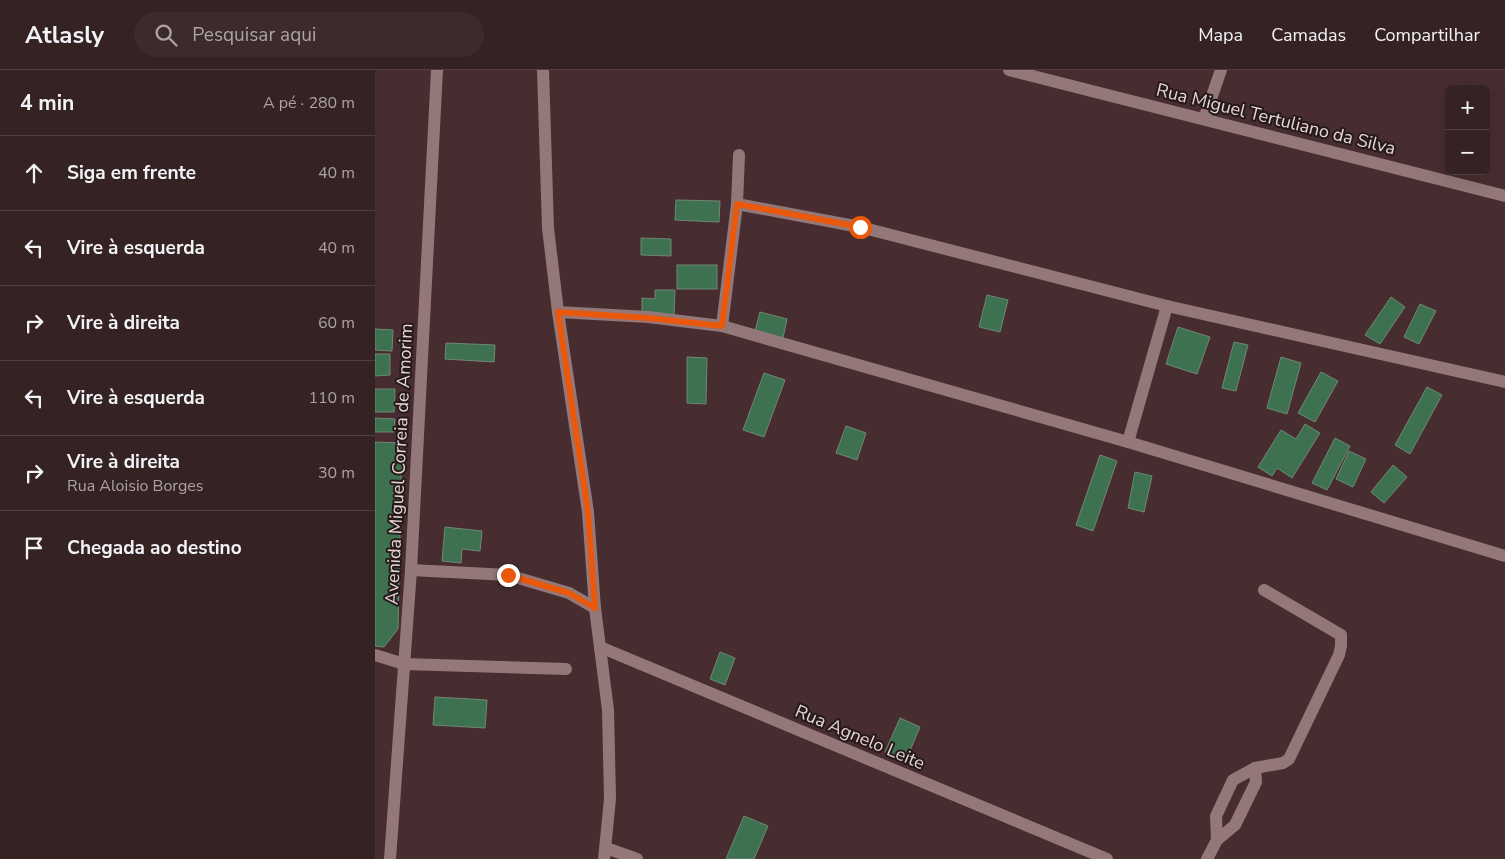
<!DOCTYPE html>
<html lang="pt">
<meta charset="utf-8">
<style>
:root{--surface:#352223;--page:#3d2a2b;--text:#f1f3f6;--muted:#aaa4a6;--line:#4f3f41}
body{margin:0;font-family:"Nunito Sans",sans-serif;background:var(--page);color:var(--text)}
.controls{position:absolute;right:15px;top:15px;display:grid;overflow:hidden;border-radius:8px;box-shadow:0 5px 20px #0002}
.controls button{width:45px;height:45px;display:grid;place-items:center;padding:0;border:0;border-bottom:1px solid var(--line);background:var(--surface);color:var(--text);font:25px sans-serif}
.stop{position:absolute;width:15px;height:15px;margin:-11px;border:4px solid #ea580c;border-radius:50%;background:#fff}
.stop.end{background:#ea580c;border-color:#fff;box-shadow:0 1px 5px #0008}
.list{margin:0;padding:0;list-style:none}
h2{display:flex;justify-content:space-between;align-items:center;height:65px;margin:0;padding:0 20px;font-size:21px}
h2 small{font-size:16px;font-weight:400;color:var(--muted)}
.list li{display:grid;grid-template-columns:32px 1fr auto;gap:15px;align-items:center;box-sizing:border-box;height:75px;padding:0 20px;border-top:1px solid var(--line)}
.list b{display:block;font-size:19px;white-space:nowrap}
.list p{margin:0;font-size:16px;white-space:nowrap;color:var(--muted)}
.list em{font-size:16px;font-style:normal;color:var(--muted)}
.icon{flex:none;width:28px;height:28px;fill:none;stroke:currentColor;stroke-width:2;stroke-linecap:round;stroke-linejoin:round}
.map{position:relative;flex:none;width:1130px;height:789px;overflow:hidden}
header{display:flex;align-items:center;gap:30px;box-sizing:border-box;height:70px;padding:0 25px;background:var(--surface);border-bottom:1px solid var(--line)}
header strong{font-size:24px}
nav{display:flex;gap:28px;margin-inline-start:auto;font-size:18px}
.search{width:350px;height:45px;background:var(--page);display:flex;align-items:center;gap:12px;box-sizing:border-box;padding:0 18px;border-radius:28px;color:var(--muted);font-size:19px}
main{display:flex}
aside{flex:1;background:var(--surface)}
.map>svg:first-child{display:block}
.building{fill:#3e714f;stroke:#6f8876}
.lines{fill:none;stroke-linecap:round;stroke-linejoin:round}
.minor{stroke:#947879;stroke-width:12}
.route{stroke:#ea580c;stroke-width:6}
.labels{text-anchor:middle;stroke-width:4;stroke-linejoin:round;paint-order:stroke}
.street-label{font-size:18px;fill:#e6d5d5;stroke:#25191a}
</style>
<header>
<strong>Atlasly</strong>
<div class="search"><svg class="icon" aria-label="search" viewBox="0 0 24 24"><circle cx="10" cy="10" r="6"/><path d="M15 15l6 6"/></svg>Pesquisar aqui</div>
<nav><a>Mapa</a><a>Camadas</a><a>Compartilhar</a></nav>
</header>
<main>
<aside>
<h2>4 min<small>A pé · 280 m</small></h2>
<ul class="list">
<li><svg class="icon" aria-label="ahead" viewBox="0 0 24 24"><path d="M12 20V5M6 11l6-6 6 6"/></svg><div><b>Siga em frente</b></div><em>40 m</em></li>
<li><svg class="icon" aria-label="left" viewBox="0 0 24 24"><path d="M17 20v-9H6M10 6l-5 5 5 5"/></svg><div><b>Vire à esquerda</b></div><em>40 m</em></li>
<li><svg class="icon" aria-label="right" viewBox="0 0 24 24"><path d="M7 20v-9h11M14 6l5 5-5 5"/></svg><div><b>Vire à direita</b></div><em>60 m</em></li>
<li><svg class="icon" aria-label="left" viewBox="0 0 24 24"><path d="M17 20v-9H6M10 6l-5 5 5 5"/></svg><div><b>Vire à esquerda</b></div><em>110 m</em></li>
<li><svg class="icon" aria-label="right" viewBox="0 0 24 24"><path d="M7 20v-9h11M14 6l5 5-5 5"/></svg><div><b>Vire à direita</b><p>Rua Aloisio Borges</p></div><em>30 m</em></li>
<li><svg class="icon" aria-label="arrive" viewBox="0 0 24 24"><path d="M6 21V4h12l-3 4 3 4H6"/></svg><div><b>Chegada ao destino</b></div></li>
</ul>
</aside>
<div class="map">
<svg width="1130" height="789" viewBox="0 0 1130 789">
<rect width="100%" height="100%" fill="#472d2f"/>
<g class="building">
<path d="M 301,130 L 345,131 L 344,152 L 300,150 Z"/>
<path d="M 266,168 L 296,169 L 296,186 L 266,185 Z"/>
<rect x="302" y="195" width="40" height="24"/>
<path d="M 280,220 L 300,220 L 299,246 L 267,245 L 267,228 L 280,229 Z"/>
<path d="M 612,225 L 633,230 L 625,262 L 604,257 Z"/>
<path d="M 1016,227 L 1030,237 L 1005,274 L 990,265 Z"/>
<path d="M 1045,234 L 1061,241 L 1044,274 L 1029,267 Z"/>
<path d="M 385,242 L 412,249 L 408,268 L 380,261 Z"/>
<path d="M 803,257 L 835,267 L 822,304 L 791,294 Z"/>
<path d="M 0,259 L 18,260 L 17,281 L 0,280 Z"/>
<path d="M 859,272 L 873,275 L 861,321 L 847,318 Z"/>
<path d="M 71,273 L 120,275 L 119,292 L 70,289 Z"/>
<path d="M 0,284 L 15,284 L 15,305 L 0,306 Z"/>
<path d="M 312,287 L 332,288 L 331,334 L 312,333 Z"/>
<path d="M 906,287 L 926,293 L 912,344 L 892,338 Z"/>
<path d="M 946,302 L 963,311 L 940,352 L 923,343 Z"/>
<path d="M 389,303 L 410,310 L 389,367 L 368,360 Z"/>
<path d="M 1052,317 L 1067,325 L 1035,384 L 1020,375 Z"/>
<path d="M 0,319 L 20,319 L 19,342 L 0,342 Z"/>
<path d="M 0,348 L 20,349 L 19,362 L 0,362 Z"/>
<path d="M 930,354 L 945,363 L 917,408 L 902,398 L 897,406 L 883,397 L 906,360 L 921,369 Z"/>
<path d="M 471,356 L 491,363 L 482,390 L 461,383 Z"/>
<path d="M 960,368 L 975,376 L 952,420 L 937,413 Z"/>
<path d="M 0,372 L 27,373 L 23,559 L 9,577 L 0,576 Z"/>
<path d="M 974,381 L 991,389 L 978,417 L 961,409 Z"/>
<path d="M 725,385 L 742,391 L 718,461 L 701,455 Z"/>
<path d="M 1018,395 L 1032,407 L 1009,433 L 996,422 Z"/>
<path d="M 760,402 L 777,406 L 769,442 L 753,438 Z"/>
<path d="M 70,457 L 107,461 L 105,481 L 87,479 L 86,493 L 67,491 Z"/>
<path d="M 345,582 L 360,588 L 350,615 L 335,609 Z"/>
<path d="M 60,627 L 112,630 L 110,658 L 58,655 Z"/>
<path d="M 525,648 L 545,657 L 531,690 L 510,682 Z"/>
<path d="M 369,746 L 393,756 L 379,789 L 351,789 Z"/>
</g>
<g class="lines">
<g class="minor">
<path d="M 168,0 L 173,158 L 183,242 L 213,442 L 220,538 L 233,640 L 235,729 L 229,789"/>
<path d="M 634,0 L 1130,126"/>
<path d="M 829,49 L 846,0"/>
<path d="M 362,134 L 485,157 L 792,236 L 1130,312"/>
<path d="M 183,242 L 273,247 L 347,256 L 753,372 L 1130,486"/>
<path d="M 347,256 L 362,134 L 364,85"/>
<path d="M 753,372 L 792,236"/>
<path d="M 36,500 L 133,505 L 194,523 L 220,538"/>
<path d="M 225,577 L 732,789"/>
<path d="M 0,585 L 29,594 L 191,599"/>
<path d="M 842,770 L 841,746 L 858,710 L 880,698 L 908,693 L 914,689 L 964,585 L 966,576 L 966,565 L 889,520"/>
<path d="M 231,778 L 262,789"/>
<path d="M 15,789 L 36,500 L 62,0"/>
<path d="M 832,789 L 842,770 L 860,755 L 881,712 L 880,698"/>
</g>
</g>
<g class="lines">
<path class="route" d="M 133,505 L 194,523 L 220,538 L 213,442 L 183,242 L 273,248 L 347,256 L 362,134 L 485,157"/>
</g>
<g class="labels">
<g class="street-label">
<text transform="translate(901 49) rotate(14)" y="6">Rua Miguel Tertuliano da Silva</text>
<text transform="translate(24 394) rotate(-87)" y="6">Avenida Miguel Correia de Amorim</text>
<text transform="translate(485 667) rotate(23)" y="6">Rua Agnelo Leite</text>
</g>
</g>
</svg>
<div class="controls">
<button>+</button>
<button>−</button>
</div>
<div class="stop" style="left:485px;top:157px"></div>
<div class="stop end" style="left:133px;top:505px"></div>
</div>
</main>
